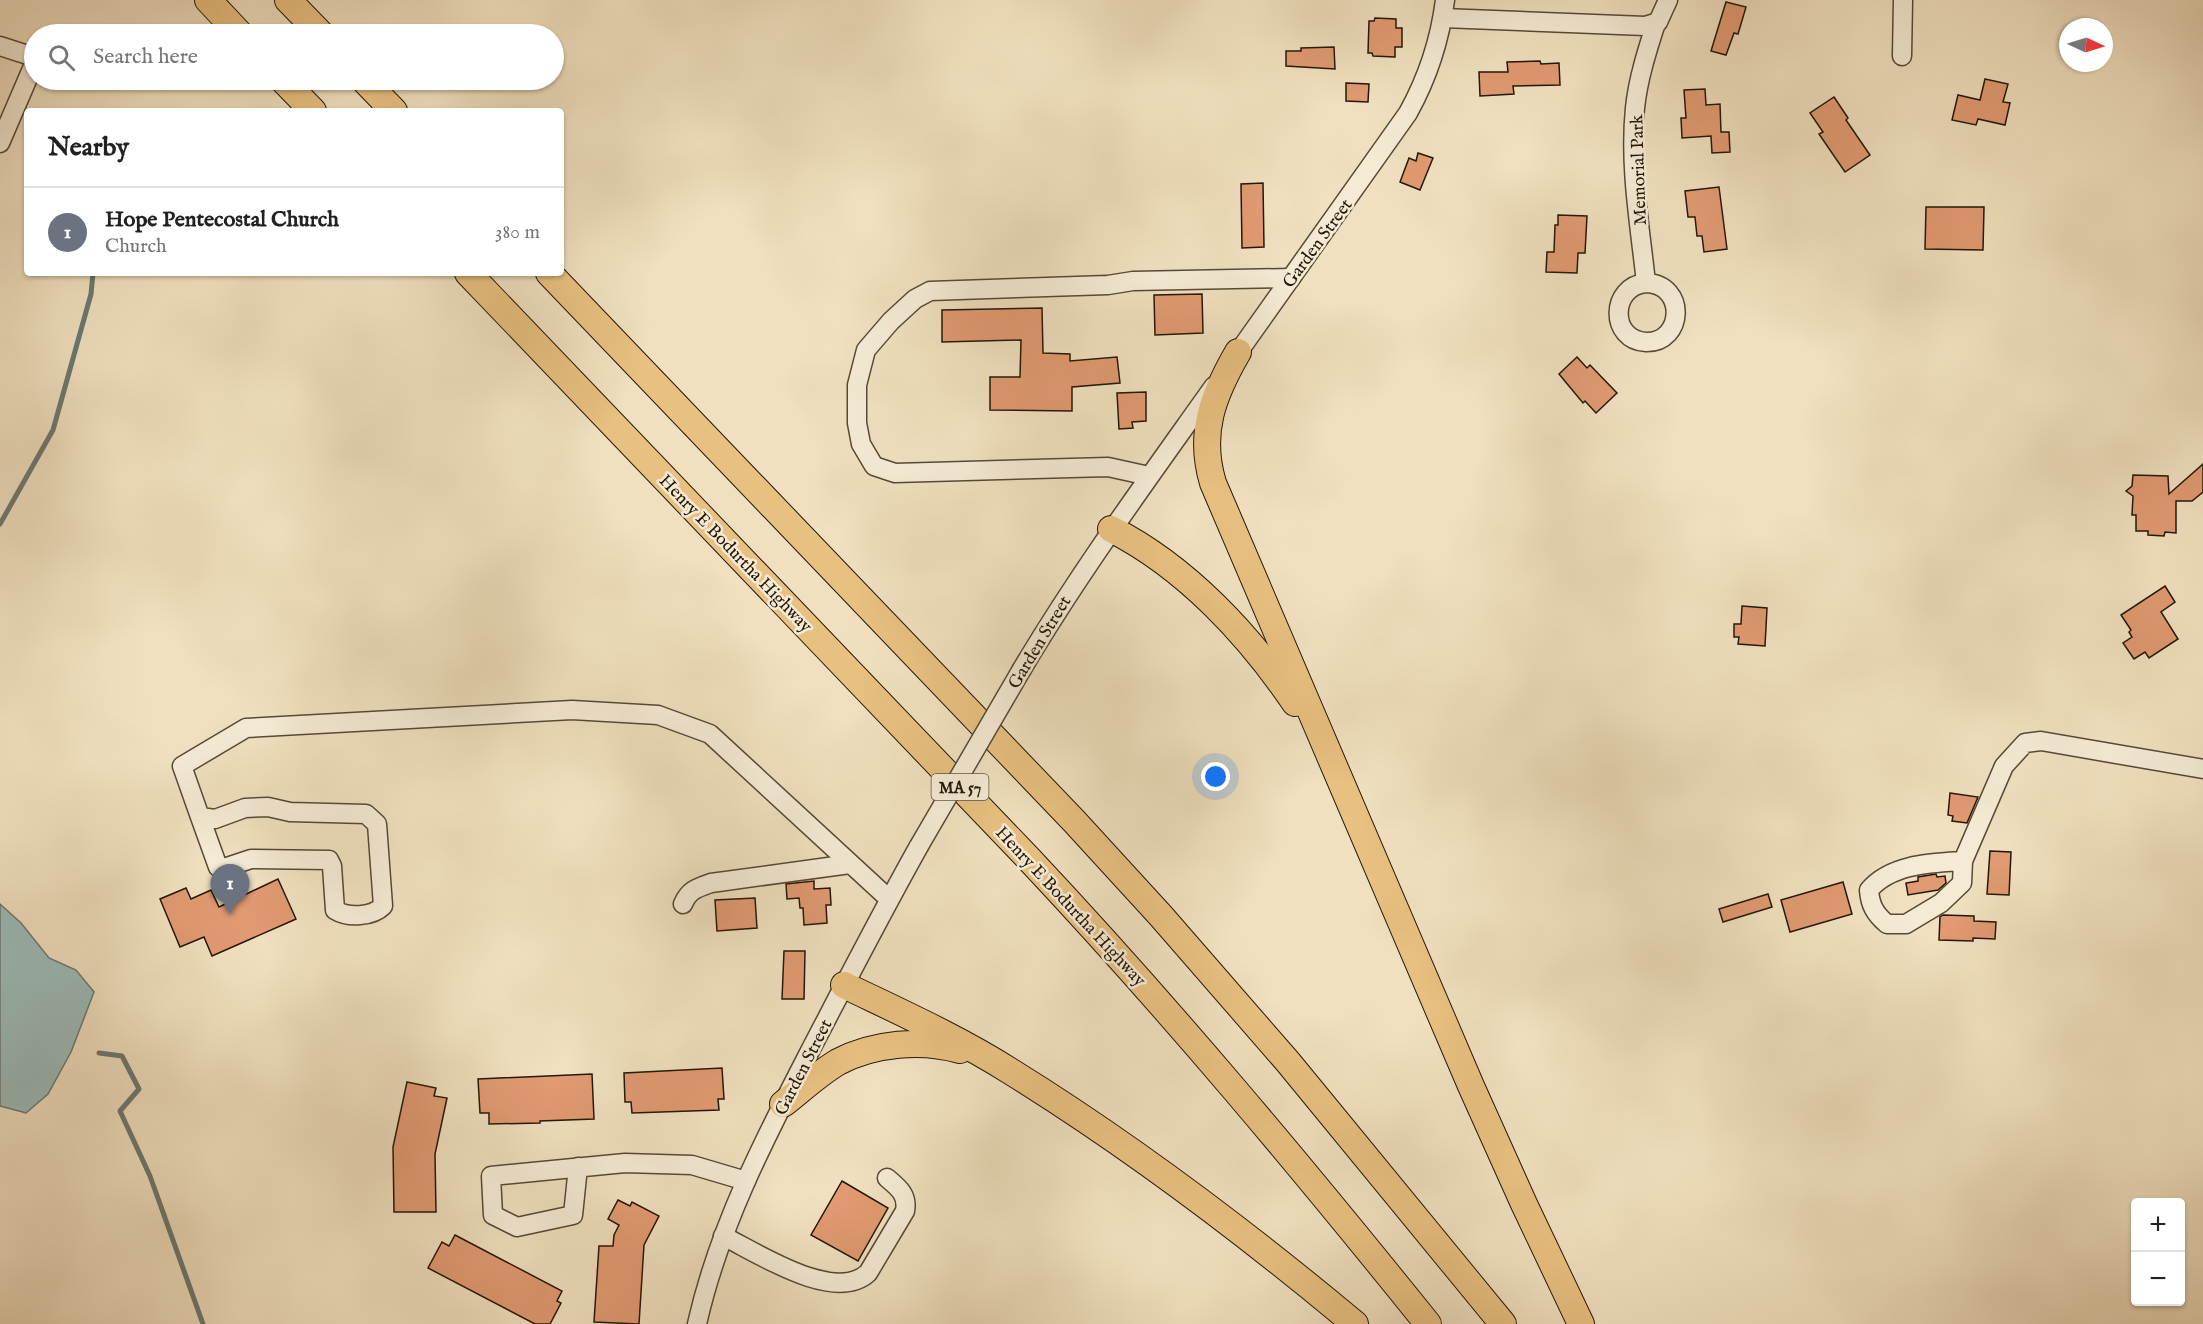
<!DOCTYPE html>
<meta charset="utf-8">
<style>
:root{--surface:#fff;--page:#f2f2f2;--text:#202124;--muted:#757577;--line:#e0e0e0;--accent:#b45309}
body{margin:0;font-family:"IM FELL English",serif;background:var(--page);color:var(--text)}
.controls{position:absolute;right:18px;bottom:18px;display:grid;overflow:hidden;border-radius:6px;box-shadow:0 2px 4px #0004}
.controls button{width:54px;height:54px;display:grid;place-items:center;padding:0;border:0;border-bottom:2px solid var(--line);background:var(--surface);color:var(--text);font:30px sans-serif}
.compass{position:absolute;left:2059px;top:18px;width:54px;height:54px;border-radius:50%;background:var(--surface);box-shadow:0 2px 4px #0004;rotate:94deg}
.you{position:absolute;left:1216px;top:777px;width:21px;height:21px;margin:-15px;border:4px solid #fff;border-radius:50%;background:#1a73e8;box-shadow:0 0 0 9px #1a73e833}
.badge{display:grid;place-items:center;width:39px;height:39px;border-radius:50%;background:var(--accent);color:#fff;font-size:20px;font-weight:700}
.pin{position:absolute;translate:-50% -50px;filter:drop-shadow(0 2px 3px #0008)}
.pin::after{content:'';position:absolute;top:32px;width:21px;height:18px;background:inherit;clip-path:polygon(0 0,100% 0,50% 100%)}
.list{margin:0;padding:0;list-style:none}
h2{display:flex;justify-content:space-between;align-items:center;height:78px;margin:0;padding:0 24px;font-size:26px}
h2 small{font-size:20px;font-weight:400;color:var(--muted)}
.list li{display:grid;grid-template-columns:39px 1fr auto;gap:18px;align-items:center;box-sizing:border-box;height:90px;padding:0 24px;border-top:2px solid var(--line)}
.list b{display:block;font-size:22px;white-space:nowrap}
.list p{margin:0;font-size:20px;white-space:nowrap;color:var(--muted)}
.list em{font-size:20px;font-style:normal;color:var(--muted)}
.icon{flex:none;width:33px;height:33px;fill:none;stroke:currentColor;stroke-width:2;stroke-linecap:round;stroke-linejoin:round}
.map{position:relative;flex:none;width:2203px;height:1324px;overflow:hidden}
.search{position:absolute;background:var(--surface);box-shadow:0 2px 4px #0004;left:24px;top:24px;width:540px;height:66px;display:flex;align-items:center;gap:15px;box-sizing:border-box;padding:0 21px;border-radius:33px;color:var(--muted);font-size:22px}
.panel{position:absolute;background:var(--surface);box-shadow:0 2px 4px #0004;left:24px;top:108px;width:540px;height:168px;border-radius:6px}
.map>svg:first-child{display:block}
.water{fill:#9bbbb8;stroke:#6b7972;stroke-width:1.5}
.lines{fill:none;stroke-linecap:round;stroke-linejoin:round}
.stream{stroke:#6b7972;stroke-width:5}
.building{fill:#e19a72;stroke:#231708;stroke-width:1.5}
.minor-casing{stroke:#564936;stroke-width:21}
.highway-casing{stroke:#231708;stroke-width:28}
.minor{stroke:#f5ebd5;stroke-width:18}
.highway{stroke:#e8c080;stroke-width:26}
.minor-bridge-casing{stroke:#564936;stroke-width:21;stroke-linecap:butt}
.minor-bridge{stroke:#f5ebd5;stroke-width:18}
.labels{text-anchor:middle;stroke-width:5;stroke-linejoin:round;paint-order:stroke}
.shield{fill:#f5ebd5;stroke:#625746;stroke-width:1.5}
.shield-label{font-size:16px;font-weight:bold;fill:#231708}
.street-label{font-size:18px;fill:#231708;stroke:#f5ebd5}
</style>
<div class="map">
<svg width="2203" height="1324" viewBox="0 0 2203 1324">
<rect width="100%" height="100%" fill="#f0e0bf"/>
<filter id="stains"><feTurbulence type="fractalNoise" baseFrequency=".00333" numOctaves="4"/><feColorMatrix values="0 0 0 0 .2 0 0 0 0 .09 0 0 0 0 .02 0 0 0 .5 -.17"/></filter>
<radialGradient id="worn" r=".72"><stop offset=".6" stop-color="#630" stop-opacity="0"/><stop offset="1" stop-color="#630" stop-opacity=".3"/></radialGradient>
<path class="water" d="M 0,904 L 21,923 L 49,958 L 76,970 L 94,992 L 71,1052 L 48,1094 L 26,1113 L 0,1106 Z"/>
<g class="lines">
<g class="stream">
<path d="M 0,524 L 53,430 L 91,294 L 93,273"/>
<path d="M 99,1053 L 122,1056 L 139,1089 L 120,1111 L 150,1176 L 203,1324"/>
</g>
</g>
<g class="building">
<path d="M 1726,2 L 1746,7 L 1738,34 L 1734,33 L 1726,55 L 1711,51 Z"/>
<path d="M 1375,18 L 1396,19 L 1396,28 L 1402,28 L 1402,47 L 1395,47 L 1395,57 L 1373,56 L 1372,53 L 1368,53 L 1369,21 L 1374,21 Z"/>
<path d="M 1334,47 L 1335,69 L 1286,66 L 1286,51 L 1301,51 L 1301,48 Z"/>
<path d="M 1540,61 L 1541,64 L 1559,63 L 1560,85 L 1513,86 L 1514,94 L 1480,96 L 1479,72 L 1508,72 L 1507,62 Z"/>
<path d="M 1985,79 L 2008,84 L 2003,102 L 2010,103 L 2005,125 L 1978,119 L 1976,125 L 1952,120 L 1958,95 L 1980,100 Z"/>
<path d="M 1346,83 L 1369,84 L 1368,102 L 1346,101 Z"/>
<path d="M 1705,89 L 1706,105 L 1720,104 L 1721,132 L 1729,132 L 1730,152 L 1712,153 L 1711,136 L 1682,138 L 1681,118 L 1686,118 L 1684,90 Z"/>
<path d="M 1834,97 L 1848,118 L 1846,120 L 1870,155 L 1845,172 L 1819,134 L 1823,132 L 1810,113 Z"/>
<path d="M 1418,153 L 1433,158 L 1420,190 L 1400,182 L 1409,158 L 1416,161 Z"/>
<path d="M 1263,183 L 1264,247 L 1242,248 L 1241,184 Z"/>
<path d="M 1719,187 L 1727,249 L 1704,252 L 1702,236 L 1697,236 L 1695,217 L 1688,217 L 1685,191 Z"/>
<path d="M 1926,207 L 1984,207 L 1983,250 L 1925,249 Z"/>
<path d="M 1558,215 L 1587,216 L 1585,253 L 1578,253 L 1577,273 L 1546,272 L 1547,252 L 1554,252 L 1555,225 L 1558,225 Z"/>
<path d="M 1202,294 L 1203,333 L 1155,335 L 1154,295 Z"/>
<path d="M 1042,308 L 1043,353 L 1070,354 L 1070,361 L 1117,357 L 1120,383 L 1072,387 L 1072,411 L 990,410 L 990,377 L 1020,377 L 1021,340 L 942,342 L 942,310 Z"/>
<path d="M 1577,357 L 1587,368 L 1590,365 L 1617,393 L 1596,413 L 1585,401 L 1583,403 L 1559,374 Z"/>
<path d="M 1146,392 L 1146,421 L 1132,422 L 1133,428 L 1119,429 L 1117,393 Z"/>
<path d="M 2203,464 L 2203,492 L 2192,501 L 2176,501 L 2176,533 L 2165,532 L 2164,536 L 2148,535 L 2148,531 L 2136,531 L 2136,515 L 2132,515 L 2133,496 L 2126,491 L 2132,486 L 2133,475 L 2168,476 L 2169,494 Z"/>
<path d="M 2165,586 L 2175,602 L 2161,612 L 2178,639 L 2149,658 L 2145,652 L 2134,659 L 2123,643 L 2132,637 L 2129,632 L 2131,630 L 2121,615 Z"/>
<path d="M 1742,606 L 1767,608 L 1765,646 L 1738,644 L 1739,637 L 1734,637 L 1734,624 L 1741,624 Z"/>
<path d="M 1950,793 L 1978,797 L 1967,823 L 1952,821 L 1953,816 L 1948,815 Z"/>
<path d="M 1990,851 L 2011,852 L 2009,895 L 1987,894 Z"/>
<path d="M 1936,874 L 1937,877 L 1945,876 L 1946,883 L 1938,890 L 1908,895 L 1906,883 L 1918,881 L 1918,877 Z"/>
<path d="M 278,879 L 296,919 L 212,956 L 204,937 L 180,947 L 160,899 L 186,888 L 191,899 L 211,890 L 219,907 Z"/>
<path d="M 814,881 L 814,889 L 830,888 L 831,905 L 826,905 L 827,923 L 804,925 L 803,908 L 800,908 L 799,898 L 787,899 L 786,884 Z"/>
<path d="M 1843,882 L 1852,914 L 1790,932 L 1781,900 Z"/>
<path d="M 1768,894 L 1772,907 L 1723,922 L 1719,909 Z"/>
<path d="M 755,898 L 757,928 L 717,931 L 715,900 Z"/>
<path d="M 1943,915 L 1974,916 L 1974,921 L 1996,922 L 1995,939 L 1973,938 L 1973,941 L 1939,940 L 1940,917 Z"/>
<path d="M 784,951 L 805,951 L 804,999 L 782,999 Z"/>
<path d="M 722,1068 L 724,1099 L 718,1099 L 719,1110 L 632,1113 L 631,1102 L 625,1102 L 624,1073 Z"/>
<path d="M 592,1074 L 594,1119 L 540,1121 L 540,1123 L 489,1124 L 489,1113 L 480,1113 L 478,1079 Z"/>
<path d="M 407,1082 L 436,1088 L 434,1096 L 447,1098 L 435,1154 L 436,1212 L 394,1212 L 393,1147 Z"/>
<path d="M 842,1181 L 888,1208 L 858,1261 L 811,1235 Z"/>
<path d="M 618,1200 L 630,1206 L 632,1202 L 659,1216 L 644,1245 L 639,1324 L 594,1322 L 599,1246 L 613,1246 L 614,1235 L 619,1225 L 608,1219 Z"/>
<path d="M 455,1235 L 562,1291 L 557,1301 L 561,1303 L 550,1324 L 535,1324 L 428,1268 L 442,1242 L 449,1246 Z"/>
</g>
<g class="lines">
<g class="minor-casing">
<g id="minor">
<path d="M 1443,18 L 1645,26 L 1658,22 L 1668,0"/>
<path d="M 0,46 L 34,57"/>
<path d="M 1902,56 L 1903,0"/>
<path d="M 0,143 L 34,64"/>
<path d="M 1646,283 C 1610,286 1609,340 1646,342 C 1684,343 1687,284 1646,283 C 1640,226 1629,166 1635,108 C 1638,79 1647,51 1656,23"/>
<path d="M 1232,361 L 1408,113 C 1428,77 1440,40 1445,0"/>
<path d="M 1149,476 L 1108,467 L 895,473 L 874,466 L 861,444 L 857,423 L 857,385 L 866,350 L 891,321 L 915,299 L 930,291 L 1108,285 L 1133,281 L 1291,278"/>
<path d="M 1022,669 C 1081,570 1148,479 1214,386"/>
<path d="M 200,817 L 218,867 L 224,868 L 251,859 L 329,860 L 332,866 L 335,910 C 348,918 372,917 383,906 L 377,824 L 366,814 L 290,812 L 268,807 L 245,808 L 215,819 L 200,817 L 182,766 L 246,728 L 572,710 L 658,715 L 710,734 L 889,899"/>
<path d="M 1963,861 C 1931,863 1891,864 1869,890 C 1870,905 1875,914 1887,924 L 1906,924 L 1941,903 L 1962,883 L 1963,861 L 2004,766 L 2025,743 L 2041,741 L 2203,769"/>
<path d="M 683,904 C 689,890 697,888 711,883 L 850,864"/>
<path d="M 578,1167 L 573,1215 L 517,1227 L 493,1215 L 491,1176 L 625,1163 L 692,1165 L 746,1181"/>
<path d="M 723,1236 C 756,1252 834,1304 868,1273 L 905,1211 C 908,1195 899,1188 887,1178"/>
<path d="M 697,1324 C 719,1226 766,1136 812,1047 C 847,980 882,912 919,846"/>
</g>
</g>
<g class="highway-casing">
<g id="highway">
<path d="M 208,0 L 240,34"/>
<path d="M 288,0 L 321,34"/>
<path d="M 283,80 L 313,111"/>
<path d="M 364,80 L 394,111"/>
<path d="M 468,273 L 1029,859 C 1169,1008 1300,1165 1428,1324"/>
<path d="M 549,273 L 1074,821 L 1161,916 L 1288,1062 L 1503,1324"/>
<path d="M 1238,352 C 1213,395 1198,433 1213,483 L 1471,1086 L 1524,1204 L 1581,1324"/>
<path d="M 1111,529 C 1186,567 1249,635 1295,703"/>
<path d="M 844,985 C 900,1012 958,1038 1010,1071 C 1131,1146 1246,1233 1355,1324"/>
<path d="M 783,1104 C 801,1090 818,1074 838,1062 C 874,1043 922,1039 960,1050"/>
</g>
</g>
<use href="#minor" class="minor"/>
<use href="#highway" class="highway"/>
<g class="minor-bridge-casing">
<path id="minor-bridge" d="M 919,846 L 1022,669"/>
</g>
<use href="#minor-bridge" class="minor-bridge"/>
</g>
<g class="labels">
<rect class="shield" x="931.5" y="774" width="57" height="26" rx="4.5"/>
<g class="shield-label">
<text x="960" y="793">MA 57</text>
</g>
<g class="street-label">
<text transform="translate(1638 170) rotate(-92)" y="6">Memorial Park</text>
<text transform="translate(1317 243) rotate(-54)" y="6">Garden Street</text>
<text transform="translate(736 553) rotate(46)" y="6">Henry E Bodurtha Highway</text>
<text transform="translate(1039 642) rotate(-59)" y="6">Garden Street</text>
<text transform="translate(1071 906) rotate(47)" y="6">Henry E Bodurtha Highway</text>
<text transform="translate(803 1067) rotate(-63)" y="6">Garden Street</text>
</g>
</g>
<rect width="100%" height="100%" filter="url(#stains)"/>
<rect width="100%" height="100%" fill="url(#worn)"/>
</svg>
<div class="controls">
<button>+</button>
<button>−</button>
</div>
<svg class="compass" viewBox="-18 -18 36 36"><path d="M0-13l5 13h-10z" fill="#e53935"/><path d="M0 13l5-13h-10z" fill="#757577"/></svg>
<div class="you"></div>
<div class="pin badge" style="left:230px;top:914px;background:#6b7280">1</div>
<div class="search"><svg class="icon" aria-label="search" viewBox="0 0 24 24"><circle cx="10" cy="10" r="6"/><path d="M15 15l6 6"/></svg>Search here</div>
<section class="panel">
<h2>Nearby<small></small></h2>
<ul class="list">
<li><span class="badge" style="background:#6b7280">1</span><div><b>Hope Pentecostal Church</b><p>Church</p></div><em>380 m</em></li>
</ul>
</section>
</div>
